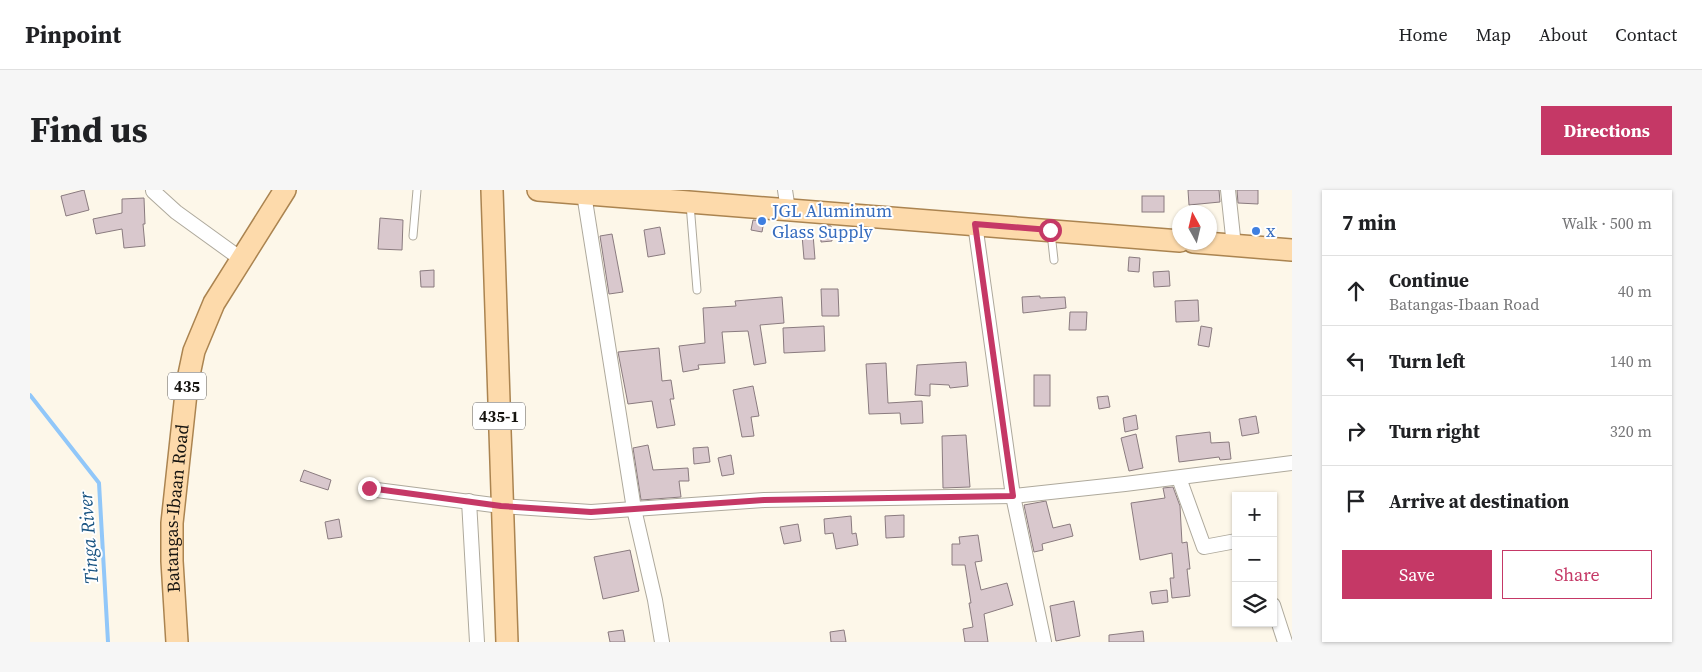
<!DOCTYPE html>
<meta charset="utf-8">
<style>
:root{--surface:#fff;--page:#f6f6f6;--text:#202124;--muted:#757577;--line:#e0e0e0;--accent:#c53866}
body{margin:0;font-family:"Source Serif 4",serif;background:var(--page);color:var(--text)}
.controls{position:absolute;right:15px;bottom:15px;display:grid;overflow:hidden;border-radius:0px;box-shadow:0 1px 4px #0004}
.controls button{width:45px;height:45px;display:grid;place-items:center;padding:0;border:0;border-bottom:1px solid var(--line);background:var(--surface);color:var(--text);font:25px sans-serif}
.compass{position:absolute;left:1142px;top:15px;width:45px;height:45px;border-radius:50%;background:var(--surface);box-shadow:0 1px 4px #0004;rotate:352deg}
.stop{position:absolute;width:15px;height:15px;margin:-11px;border:4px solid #c53866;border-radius:50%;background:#fff}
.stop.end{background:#c53866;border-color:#fff;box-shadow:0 1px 5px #0008}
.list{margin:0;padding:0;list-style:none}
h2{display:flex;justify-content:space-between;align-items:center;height:65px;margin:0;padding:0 20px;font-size:21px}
h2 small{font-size:16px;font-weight:400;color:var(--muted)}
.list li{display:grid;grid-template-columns:32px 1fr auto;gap:15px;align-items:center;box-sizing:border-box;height:70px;padding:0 20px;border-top:1px solid var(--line)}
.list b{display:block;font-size:19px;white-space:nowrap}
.list p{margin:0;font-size:16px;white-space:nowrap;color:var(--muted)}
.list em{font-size:16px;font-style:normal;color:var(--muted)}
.actions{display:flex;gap:10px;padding:15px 20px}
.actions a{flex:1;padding:11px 0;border:1px solid var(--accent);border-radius:0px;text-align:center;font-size:18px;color:var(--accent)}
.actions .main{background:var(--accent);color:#fff}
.icon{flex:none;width:28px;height:28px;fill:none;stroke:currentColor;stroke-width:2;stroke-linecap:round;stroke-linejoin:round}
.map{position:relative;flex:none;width:1262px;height:452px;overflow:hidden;border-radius:0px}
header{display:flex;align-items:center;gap:30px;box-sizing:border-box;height:70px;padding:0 25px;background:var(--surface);border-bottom:1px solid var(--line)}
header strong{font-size:24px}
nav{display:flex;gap:28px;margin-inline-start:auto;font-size:18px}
.intro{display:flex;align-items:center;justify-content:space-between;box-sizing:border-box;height:120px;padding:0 30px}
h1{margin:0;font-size:35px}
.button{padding:12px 22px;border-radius:0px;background:var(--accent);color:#fff;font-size:18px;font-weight:700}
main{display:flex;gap:30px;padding:0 30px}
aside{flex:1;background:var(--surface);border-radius:0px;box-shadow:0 1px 4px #0004}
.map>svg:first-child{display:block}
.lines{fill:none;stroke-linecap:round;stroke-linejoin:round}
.stream{stroke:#91c7f9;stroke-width:4}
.building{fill:#d9c8cd;stroke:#8a7b7f}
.lane-casing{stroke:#aea99c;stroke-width:9}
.street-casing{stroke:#aea99c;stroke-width:16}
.primary-casing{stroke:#ab8450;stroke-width:24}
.lane{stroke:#fff;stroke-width:7}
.street{stroke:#fff;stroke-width:14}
.primary{stroke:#fddaab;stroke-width:21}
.route{stroke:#c53866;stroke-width:6}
.shop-dot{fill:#3f7fe0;stroke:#fff;stroke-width:2}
.labels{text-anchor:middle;stroke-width:4;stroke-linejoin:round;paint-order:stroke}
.shield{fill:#fff;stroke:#5c5a58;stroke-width:1}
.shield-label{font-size:16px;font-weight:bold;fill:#161410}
.shop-label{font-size:18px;fill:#366cbe;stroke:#fff;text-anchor:start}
.street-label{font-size:18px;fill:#161410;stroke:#fff}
.water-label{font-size:19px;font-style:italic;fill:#195482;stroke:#fff}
</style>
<header>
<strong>Pinpoint</strong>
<nav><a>Home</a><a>Map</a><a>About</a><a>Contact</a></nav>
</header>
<div class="intro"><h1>Find us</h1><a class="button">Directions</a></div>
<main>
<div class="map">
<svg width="1262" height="452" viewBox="0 0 1262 452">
<rect width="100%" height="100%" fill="#fdf7e9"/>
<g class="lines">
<path class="stream" d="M 0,205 L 69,293 L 78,452"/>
</g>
<g class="building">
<path d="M 54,0 L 59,20 L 36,26 L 31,6 Z"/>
<path d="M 1158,0 L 1189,0 L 1190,12 L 1159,15 Z"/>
<path d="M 1207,0 L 1228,0 L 1228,14 L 1208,13 Z"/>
<rect x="1112" y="6" width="22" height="16"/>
<path d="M 114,8 L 115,34 L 113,34 L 115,56 L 94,58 L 92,39 L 66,44 L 63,29 L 92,23 L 92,9 Z"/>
<path d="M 350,28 L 373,30 L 372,60 L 348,59 Z"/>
<path d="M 723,30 L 734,31 L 732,42 L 721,40 Z"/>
<path d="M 790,35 L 801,36 L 802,51 L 791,52 Z"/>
<path d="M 630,37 L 635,64 L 618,67 L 614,40 Z"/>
<path d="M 582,44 L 593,102 L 579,104 L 570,46 Z"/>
<path d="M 783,44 L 785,69 L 774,69 L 772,45 Z"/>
<path d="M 1099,67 L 1110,68 L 1109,82 L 1098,81 Z"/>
<path d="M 404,80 L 404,97 L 391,97 L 390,81 Z"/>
<path d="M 1139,81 L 1140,96 L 1124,97 L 1123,82 Z"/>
<path d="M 791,99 L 808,99 L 809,126 L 792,126 Z"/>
<path d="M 1010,106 L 1010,108 L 1035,107 L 1036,118 L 993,123 L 992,107 Z"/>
<path d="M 752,107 L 754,133 L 730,135 L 736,173 L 724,175 L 718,141 L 692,142 L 695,173 L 668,175 L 669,179 L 653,182 L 649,156 L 675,153 L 673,118 L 706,116 L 705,111 Z"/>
<path d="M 1168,110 L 1169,131 L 1146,132 L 1145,111 Z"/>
<path d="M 1040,122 L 1057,122 L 1056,140 L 1039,140 Z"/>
<path d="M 794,136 L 795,161 L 754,163 L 753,138 Z"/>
<path d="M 1171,136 L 1182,138 L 1179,157 L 1168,155 Z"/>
<path d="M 629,158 L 632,191 L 641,190 L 644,209 L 640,209 L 645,235 L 627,238 L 622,211 L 598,214 L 588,162 Z"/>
<path d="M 936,172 L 938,196 L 920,198 L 919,195 L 900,194 L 900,206 L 885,205 L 887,175 Z"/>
<path d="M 856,173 L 858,213 L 892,211 L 893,233 L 871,234 L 870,223 L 839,224 L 836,174 Z"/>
<rect x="1004" y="185" width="16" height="31"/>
<path d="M 723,196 L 729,226 L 721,227 L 724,246 L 712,247 L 703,200 Z"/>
<path d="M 1078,206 L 1080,217 L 1069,219 L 1067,207 Z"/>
<path d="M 1106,225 L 1108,239 L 1095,242 L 1093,228 Z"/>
<path d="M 1226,226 L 1229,243 L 1212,246 L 1209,229 Z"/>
<path d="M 1180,242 L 1181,253 L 1199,252 L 1201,269 L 1190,270 L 1189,267 L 1149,272 L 1146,246 Z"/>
<path d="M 1106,244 L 1113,278 L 1099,281 L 1091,248 Z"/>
<path d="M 936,245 L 940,297 L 913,298 L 912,246 Z"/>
<path d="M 618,255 L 623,280 L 658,278 L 659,291 L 649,291 L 651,307 L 611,310 L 603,258 Z"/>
<path d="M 678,257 L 680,272 L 664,274 L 663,258 Z"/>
<path d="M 701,265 L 704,284 L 692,286 L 688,268 Z"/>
<path d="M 274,280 L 301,290 L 298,300 L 270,291 Z"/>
<path d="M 1143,297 L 1150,316 L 1152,353 L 1157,352 L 1160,379 L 1157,379 L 1160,406 L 1142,408 L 1140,388 L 1144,388 L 1142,363 L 1110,370 L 1101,313 L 1135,308 L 1133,298 Z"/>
<path d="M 1016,311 L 1023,338 L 1040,334 L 1043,346 L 1012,354 L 1013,360 L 1004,362 L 994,315 Z"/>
<path d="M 874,325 L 874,347 L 856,348 L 855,326 Z"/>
<path d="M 821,326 L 822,344 L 826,343 L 828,355 L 806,359 L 803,343 L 795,344 L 794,329 Z"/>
<path d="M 309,329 L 312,347 L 298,349 L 295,332 Z"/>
<path d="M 768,334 L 771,351 L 754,354 L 750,337 Z"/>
<path d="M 948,345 L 952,371 L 945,372 L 951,400 L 977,393 L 983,415 L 954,424 L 958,452 L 935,452 L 933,439 L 943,437 L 939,413 L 941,413 L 935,375 L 922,375 L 922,354 L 930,354 L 929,347 Z"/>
<path d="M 600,360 L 609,401 L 573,409 L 564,367 Z"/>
<path d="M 1137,400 L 1138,412 L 1122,414 L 1120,402 Z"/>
<path d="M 1044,411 L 1050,446 L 1026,451 L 1020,416 Z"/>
<path d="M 593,440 L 595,452 L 580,452 L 578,442 Z"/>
<path d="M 814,440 L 816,452 L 801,452 L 800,442 Z"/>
<path d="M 1113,441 L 1114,452 L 1079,452 L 1079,445 Z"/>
</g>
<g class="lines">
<g class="lane-casing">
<g id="lane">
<path d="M 660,14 L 667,100"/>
<path d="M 1021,43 L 1024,70"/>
<path d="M 383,46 L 387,0"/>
</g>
</g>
<g class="street-casing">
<g id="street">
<path d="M 755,0 L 758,20"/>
<path d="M 1198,0 L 1204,56"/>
<path d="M 123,1 L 146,22 L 211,69"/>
<path d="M 554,4 L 604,319 L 625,410 L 632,452"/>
<path d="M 945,34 L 983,306 L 1014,452"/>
<path d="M 1149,288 L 1174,357 L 1206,351"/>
<path d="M 339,299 L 471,316 L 561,322 L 734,310 L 983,306 L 1095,294 L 1262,273"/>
<path d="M 439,311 L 447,452"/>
<path d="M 1243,415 L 1255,452"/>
</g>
</g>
<g class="primary-casing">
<g id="primary">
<path d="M 462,0 L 477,452"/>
<path d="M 508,0 L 1150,51"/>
<path d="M 1163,52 L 1262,60"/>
<path id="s1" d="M 147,452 L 142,371 L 142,333 L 157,194 L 164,161 L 184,113 L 255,0"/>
</g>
</g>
<use href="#lane" class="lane"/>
<use href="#street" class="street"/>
<use href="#primary" class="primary"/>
</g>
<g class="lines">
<path class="route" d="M 339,298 L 471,316 L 561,322 L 734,310 L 983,306 L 945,34 L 1020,40"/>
</g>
<g class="shop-dot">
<circle cx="732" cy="31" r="5"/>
<circle cx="1226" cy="41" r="5"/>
</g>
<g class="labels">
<g class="shield">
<rect x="138" y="182.5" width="38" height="27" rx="4"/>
<rect x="443" y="212.5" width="52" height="27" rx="4"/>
</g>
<g class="shield-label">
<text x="157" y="202">435</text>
<text x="469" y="232">435-1</text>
</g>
<g class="shop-label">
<text x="742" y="27">JGL Aluminum<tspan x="742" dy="21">Glass Supply</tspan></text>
<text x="1236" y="47">x</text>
</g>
<g class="street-label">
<text dy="6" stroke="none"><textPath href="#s1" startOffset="134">Batangas-Ibaan Road</textPath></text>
</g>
<g class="water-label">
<text transform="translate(58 348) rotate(-94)" y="7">Tinga River</text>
</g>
</g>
</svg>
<div class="controls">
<button>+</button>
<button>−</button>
<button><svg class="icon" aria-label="layers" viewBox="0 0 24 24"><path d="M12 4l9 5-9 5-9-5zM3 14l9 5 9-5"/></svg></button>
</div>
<svg class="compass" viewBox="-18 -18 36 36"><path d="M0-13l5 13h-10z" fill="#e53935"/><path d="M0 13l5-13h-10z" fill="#757577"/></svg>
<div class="stop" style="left:1020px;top:40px"></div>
<div class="stop end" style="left:339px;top:298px"></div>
</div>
<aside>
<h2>7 min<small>Walk · 500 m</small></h2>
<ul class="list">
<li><svg class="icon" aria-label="ahead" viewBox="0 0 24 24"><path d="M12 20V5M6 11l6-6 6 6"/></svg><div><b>Continue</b><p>Batangas-Ibaan Road</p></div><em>40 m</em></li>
<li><svg class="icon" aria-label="left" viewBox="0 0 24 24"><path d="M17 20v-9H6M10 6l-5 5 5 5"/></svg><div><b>Turn left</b></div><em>140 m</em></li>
<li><svg class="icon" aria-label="right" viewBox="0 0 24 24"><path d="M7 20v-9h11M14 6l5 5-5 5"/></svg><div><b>Turn right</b></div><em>320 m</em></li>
<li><svg class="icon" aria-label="arrive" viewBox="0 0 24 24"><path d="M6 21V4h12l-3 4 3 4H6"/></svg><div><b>Arrive at destination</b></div></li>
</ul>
<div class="actions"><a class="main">Save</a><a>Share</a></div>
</aside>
</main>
